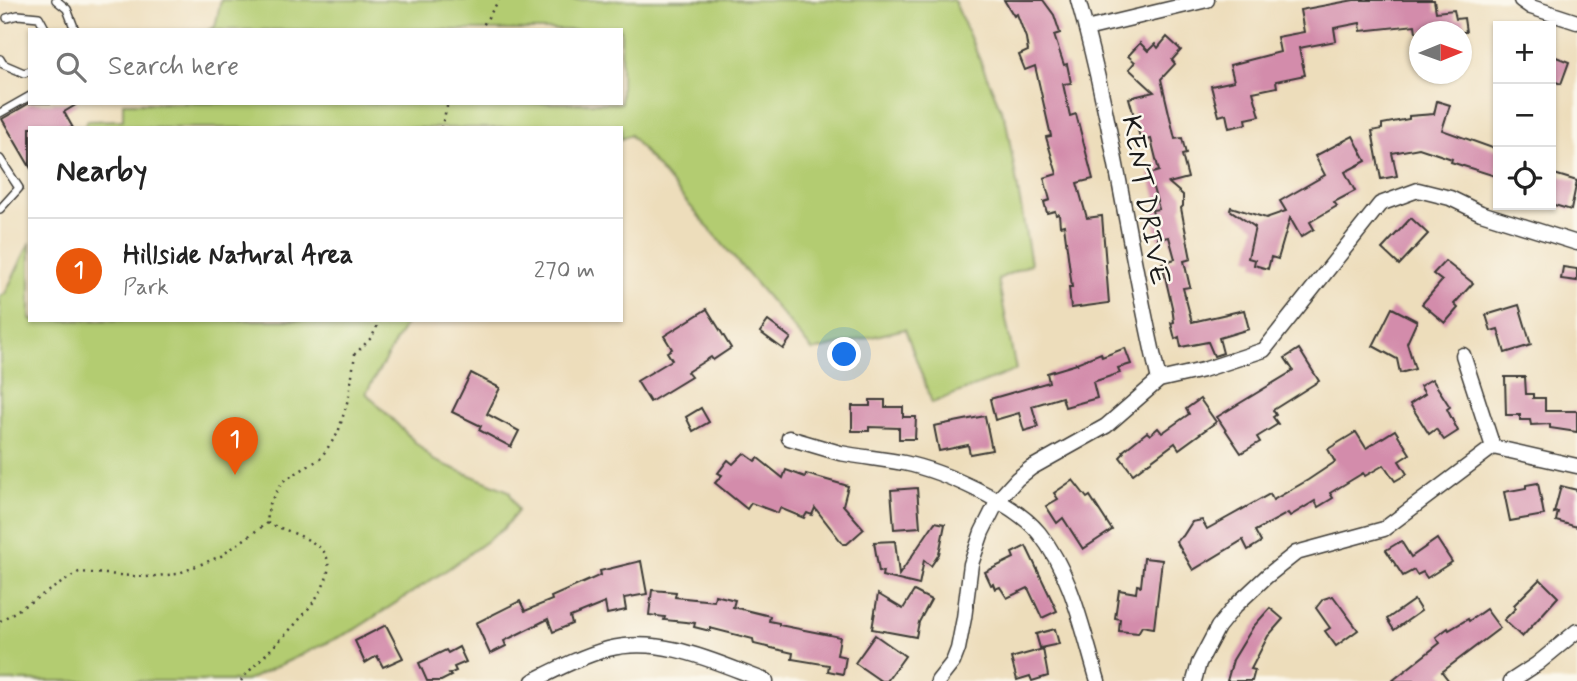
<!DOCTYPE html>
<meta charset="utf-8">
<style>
:root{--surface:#fff;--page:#f2f2f2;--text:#222;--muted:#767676;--line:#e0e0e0;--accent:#ea580c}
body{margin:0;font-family:Mynerve,sans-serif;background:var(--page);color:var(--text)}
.controls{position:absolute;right:21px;top:21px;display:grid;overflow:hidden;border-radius:0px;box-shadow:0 2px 5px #0004}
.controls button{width:63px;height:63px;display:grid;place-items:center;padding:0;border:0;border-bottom:2px solid var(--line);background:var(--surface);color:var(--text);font:35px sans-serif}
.compass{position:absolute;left:1409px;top:21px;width:63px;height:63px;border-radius:50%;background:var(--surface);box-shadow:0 2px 5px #0004;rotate:89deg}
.you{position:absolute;left:845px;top:355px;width:24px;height:24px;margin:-18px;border:5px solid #fff;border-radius:50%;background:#1a73e8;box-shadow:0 0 0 10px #1a73e833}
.badge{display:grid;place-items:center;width:46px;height:46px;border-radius:50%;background:var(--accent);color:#fff;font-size:23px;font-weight:700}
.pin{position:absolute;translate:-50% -58px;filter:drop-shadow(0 2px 4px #0008)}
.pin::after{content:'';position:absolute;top:37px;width:24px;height:21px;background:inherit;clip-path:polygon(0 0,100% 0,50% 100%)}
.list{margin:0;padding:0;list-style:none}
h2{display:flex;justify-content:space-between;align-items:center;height:91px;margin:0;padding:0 28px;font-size:30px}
h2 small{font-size:23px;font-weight:400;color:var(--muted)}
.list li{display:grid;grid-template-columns:46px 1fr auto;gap:21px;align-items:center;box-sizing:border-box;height:105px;padding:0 28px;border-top:2px solid var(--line)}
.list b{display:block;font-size:26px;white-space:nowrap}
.list p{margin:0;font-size:23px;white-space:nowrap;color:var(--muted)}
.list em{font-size:23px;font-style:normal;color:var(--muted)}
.icon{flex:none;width:38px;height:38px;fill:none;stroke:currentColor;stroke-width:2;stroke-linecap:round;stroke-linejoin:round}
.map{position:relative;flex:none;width:1577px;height:681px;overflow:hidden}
.search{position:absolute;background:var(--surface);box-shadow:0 2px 5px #0004;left:28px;top:28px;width:595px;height:77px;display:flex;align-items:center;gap:18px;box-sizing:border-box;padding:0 24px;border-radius:0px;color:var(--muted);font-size:26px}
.panel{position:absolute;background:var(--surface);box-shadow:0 2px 5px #0004;left:28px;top:126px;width:595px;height:196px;border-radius:0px}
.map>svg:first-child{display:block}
.park{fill:#b3cc71;stroke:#687446;stroke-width:2}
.building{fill:#d38cab}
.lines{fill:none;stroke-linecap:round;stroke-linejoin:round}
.service-casing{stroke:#3b3934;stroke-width:10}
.minor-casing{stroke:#3b3934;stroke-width:17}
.path{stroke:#3b3934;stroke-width:2.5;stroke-dasharray:2 5;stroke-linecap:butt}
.service{stroke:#fff;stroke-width:7}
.minor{stroke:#fff;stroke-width:14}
.labels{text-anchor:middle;stroke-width:5;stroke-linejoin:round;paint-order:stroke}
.street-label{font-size:28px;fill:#1c1c1c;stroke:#fbf7ec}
</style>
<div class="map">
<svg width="1577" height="681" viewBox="0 0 1577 681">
<rect width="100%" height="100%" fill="#fbf7ec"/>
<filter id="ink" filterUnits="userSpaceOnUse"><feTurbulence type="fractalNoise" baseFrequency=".0143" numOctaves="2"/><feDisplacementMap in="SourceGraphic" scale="14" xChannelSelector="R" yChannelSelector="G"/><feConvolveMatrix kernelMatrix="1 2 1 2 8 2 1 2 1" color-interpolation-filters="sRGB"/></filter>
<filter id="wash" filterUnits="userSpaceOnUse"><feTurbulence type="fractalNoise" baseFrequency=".00686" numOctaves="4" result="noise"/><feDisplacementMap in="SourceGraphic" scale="28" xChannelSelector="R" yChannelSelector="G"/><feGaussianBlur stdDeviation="1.57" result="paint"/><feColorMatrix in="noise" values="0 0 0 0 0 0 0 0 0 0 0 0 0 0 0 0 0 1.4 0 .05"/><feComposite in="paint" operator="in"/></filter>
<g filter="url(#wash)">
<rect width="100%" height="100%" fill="#edddbb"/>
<g class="park">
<path d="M 221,0 L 954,0 L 1006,121 L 1031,264 L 998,279 L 1016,370 L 932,403 L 905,329 L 813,351 L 630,135 L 621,139 L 621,128 L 84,128 L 87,121 L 123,120 L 123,103 L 621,103 L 621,30 L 208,30 L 215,27 Z"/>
<path d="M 30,242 L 30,320 L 408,320 L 366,393 L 433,460 L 509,491 L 518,511 L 503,529 L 448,569 L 354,630 L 246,681 L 0,681 L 0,296 L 5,294 Z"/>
</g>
<g id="blocks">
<g class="building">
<path d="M 1004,0 L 1043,0 L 1054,15 L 1060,33 L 1054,35 L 1064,65 L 1067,64 L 1071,83 L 1063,84 L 1070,116 L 1076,114 L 1093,179 L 1077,183 L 1087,218 L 1102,216 L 1109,303 L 1071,308 L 1069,287 L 1072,287 L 1064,225 L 1060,226 L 1059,214 L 1056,215 L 1055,211 L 1047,213 L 1044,202 L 1050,200 L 1044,178 L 1057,174 L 1046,137 L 1051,136 L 1035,66 L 1025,70 L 1019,55 L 1028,51 L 1026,38 L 1017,14 L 1014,16 Z"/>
<path d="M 1354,0 L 1434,0 L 1436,12 L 1454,10 L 1456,19 L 1464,18 L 1466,32 L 1416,32 L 1415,25 L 1361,31 L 1360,23 L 1334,28 L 1336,41 L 1299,48 L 1305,75 L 1276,81 L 1277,87 L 1253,92 L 1260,116 L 1246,119 L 1247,124 L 1229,128 L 1226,114 L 1219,116 L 1211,86 L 1234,81 L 1230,65 L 1280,52 L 1277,37 L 1304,32 L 1300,10 Z"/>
<path d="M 1167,37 L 1181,50 L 1172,60 L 1175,64 L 1161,79 L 1175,139 L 1182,138 L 1186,154 L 1182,155 L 1188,178 L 1169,183 L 1183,195 L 1183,206 L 1181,208 L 1191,259 L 1184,261 L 1190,287 L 1183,288 L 1192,322 L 1244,310 L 1249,329 L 1219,338 L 1223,353 L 1214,356 L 1208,342 L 1181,347 L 1179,337 L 1175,339 L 1171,323 L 1174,322 L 1172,307 L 1162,263 L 1175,259 L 1169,237 L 1158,239 L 1152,210 L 1159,209 L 1149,174 L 1159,171 L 1151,139 L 1141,141 L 1129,98 L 1154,92 L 1129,69 L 1135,62 L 1128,56 L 1140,43 L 1148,51 L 1155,44 L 1158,48 Z"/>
<path d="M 1551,55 L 1569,62 L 1561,84 L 1551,80 Z"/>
<path d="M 1437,101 L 1450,105 L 1442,130 L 1498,150 L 1498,177 L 1451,162 L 1452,159 L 1419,148 L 1392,153 L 1397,176 L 1381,179 L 1372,131 L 1382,129 L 1382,124 L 1409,119 L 1409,116 L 1434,114 Z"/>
<path d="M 30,103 L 79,103 L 64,112 L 73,128 L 30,128 L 30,167 L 2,119 Z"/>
<path d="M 1353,136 L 1366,161 L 1345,172 L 1355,191 L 1334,202 L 1337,206 L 1310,222 L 1314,229 L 1301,237 L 1290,218 L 1278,259 L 1271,257 L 1268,269 L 1254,265 L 1255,260 L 1248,258 L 1255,227 L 1230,210 L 1231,207 L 1266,218 L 1286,211 L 1280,201 L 1325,175 L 1315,156 Z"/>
<path d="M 1551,173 L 1577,181 L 1571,210 L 1551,204 Z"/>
<path d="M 1411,218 L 1428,234 L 1399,265 L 1382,249 Z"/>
<path d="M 1445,261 L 1473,283 L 1454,304 L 1458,308 L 1445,323 L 1422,304 L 1442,281 L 1433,274 Z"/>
<path d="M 1563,267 L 1577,269 L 1577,281 L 1561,279 Z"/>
<path d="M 1519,305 L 1531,345 L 1505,353 L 1498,329 L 1491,331 L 1486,315 Z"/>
<path d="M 1392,308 L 1417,321 L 1407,343 L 1415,369 L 1400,373 L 1397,359 L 1373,346 Z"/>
<path d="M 707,309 L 731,348 L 713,360 L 711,357 L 687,372 L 691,377 L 650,402 L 637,381 L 672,360 L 667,352 L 672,349 L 664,336 Z"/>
<path d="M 768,321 L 791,338 L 783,349 L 760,332 Z"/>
<path d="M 1125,348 L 1131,364 L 1118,368 L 1120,373 L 1093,382 L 1097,398 L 1065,407 L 1062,397 L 1032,406 L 1038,427 L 1024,431 L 1019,413 L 995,420 L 990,399 L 1049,382 L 1047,373 L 1077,364 L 1076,363 L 1101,353 L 1102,357 Z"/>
<path d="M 1299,349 L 1319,381 L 1273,410 L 1276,415 L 1273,417 L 1278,424 L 1257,437 L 1260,442 L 1241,453 L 1217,417 L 1288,374 L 1293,370 L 1285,358 Z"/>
<path d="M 471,373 L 500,388 L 487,414 L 519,431 L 511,447 L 479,430 L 481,426 L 452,412 Z"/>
<path d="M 1505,377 L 1525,377 L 1526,394 L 1533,394 L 1533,398 L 1545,398 L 1545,411 L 1577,411 L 1577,432 L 1550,428 L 1550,424 L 1531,425 L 1530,420 L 1520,420 L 1520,415 L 1506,415 Z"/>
<path d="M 1432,379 L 1450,407 L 1447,409 L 1458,431 L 1444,440 L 1436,429 L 1429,434 L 1410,404 L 1425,394 L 1420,386 Z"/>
<path d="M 1200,399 L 1216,422 L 1179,449 L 1175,443 L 1133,474 L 1120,457 L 1124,453 L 1123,451 L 1147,432 L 1150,435 L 1158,428 L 1162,433 L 1189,414 L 1186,409 Z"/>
<path d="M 870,400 L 885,400 L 885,407 L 903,407 L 903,417 L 916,417 L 915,439 L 899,439 L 899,428 L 869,427 L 869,431 L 852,431 L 852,406 L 870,406 Z"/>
<path d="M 701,408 L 709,422 L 693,431 L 686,417 Z"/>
<path d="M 985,416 L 992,450 L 970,454 L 968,445 L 939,451 L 934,426 Z"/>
<path d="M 1395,430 L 1410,454 L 1399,461 L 1407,474 L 1395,481 L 1384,465 L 1365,476 L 1363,473 L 1330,493 L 1333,498 L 1318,507 L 1315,501 L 1290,516 L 1288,513 L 1255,531 L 1261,542 L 1248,550 L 1243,540 L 1193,570 L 1176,541 L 1183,536 L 1192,522 L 1202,520 L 1207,529 L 1270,494 L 1273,500 L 1308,480 L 1335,462 L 1328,449 L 1356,432 L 1366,448 Z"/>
<path d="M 744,453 L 755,461 L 758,458 L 783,478 L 786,470 L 805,477 L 806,474 L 848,486 L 843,505 L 864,529 L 847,544 L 843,544 L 815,508 L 812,515 L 807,513 L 804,518 L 780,508 L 778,513 L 751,503 L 747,509 L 715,483 L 722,475 L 718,473 L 728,460 L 733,464 Z"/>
<path d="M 1073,480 L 1087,498 L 1090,496 L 1112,530 L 1083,549 L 1063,518 L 1057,523 L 1046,506 L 1058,499 L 1054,493 Z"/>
<path d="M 1538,483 L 1544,515 L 1510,521 L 1504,492 L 1526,488 L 1526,485 Z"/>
<path d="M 1561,486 L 1577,490 L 1577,527 L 1556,521 L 1558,512 L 1554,513 Z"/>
<path d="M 917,488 L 920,527 L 894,529 L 891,490 Z"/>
<path d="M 935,522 L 945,524 L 939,554 L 931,566 L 924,560 L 919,585 L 882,576 L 883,571 L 879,572 L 874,542 L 895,541 L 899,575 Z"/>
<path d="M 1437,539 L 1452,562 L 1427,578 L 1423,572 L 1417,575 L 1414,570 L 1403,576 L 1386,550 L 1401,541 L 1411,557 Z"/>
<path d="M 1026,546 L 1057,611 L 1042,618 L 1028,588 L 1007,598 L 1000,587 L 995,589 L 993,584 L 991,585 L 985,572 L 1014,558 L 1012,553 Z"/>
<path d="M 1144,558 L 1162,560 L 1154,628 L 1142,626 L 1138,633 L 1119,631 L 1120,619 L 1115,618 L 1119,590 L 1136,593 L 1137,585 L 1141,586 Z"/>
<path d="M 641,561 L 647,594 L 624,598 L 626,610 L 607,614 L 605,603 L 570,617 L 572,624 L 553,632 L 548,619 L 504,641 L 506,646 L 490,654 L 476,623 L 520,601 L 525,611 L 552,600 L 551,597 L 601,575 L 600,571 Z"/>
<path d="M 1540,579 L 1558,597 L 1522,637 L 1504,620 L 1516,608 L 1514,605 Z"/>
<path d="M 652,590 L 676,592 L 675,597 L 714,601 L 715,595 L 735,600 L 733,607 L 770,616 L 769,621 L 779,623 L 779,625 L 840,637 L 837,655 L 846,657 L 843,674 L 828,671 L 829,665 L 792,659 L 793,653 L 754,644 L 753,639 L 710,628 L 710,631 L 694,627 L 695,623 L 664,620 L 665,617 L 649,615 Z"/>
<path d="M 914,591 L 931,600 L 919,622 L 916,637 L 872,629 L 878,594 L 903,609 Z"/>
<path d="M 1333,596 L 1358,630 L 1336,646 L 1325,631 L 1330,628 L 1316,608 L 1323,599 Z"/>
<path d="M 1414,600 L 1421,611 L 1394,630 L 1387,619 Z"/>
<path d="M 1270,608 L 1283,619 L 1268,636 L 1251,669 L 1255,670 L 1252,681 L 1227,681 L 1233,660 L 1253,627 Z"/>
<path d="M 1486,609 L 1500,628 L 1442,672 L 1449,681 L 1392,681 L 1440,643 L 1436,637 L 1448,628 L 1449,630 L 1468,619 L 1469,621 Z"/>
<path d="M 386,625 L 403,658 L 383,667 L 377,656 L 365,663 L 355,641 Z"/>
<path d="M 1055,629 L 1059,644 L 1040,648 L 1036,634 Z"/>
<path d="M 875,635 L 905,656 L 887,681 L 881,681 L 855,663 Z"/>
<path d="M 459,647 L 466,662 L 454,667 L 456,671 L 449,674 L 451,676 L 441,681 L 427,681 L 419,663 L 446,650 L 448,653 Z"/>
<path d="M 1043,649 L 1048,676 L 1032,681 L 1030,676 L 1017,680 L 1011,658 Z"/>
</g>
</g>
</g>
<g filter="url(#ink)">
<use href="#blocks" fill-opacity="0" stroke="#3b3934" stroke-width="2"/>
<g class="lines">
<g class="service-casing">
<g id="service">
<path d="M 56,0 L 67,9 L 75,30"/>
<path d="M 7,18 L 18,15 L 39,17 L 46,30"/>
<path d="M 0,59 L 3,64 L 24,73 L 30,71"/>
<path d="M 0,113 L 30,96"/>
<path d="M 0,159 L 19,188 L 0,209"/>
</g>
</g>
<g class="minor-casing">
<g id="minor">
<path d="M 1078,0 C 1114,125 1129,254 1159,380"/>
<path d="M 1521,0 L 1531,7 L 1577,22"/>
<path d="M 1086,29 L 1207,0"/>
<path d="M 1463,355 L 1493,447"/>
<path d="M 789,438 C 806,443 823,448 840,453 C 861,457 883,459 904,463 C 942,471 1014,502 1039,533 C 1072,574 1083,632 1098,681"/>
<path d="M 533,681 C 557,669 582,656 608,649 C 662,635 717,663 766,681"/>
<path d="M 938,681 L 953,662 L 958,649 L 964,618 L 971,564 L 982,532 L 998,500 L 1017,479 L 1031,468 L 1106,426 L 1159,380 L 1203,370 L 1264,350 L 1380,204 L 1418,190 L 1450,198 L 1481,213 L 1577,243"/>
<path d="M 1194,681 L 1199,663 L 1218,627 L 1235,606 L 1267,576 L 1296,553 L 1384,529 L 1493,447 L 1577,466"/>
<path d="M 1511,681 L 1537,664 L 1577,631"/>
</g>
</g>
<g class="path">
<path d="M 480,30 L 499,0"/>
<path d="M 441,128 L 448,103"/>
<path d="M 0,621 L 79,572 L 146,577 L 177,574 L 221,556 L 267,523"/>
<path d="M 241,681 C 260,654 349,588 324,552 C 315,539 282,529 267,523 L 269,504 L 283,481 L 320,459 L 338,433 L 349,396 L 355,354 L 372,337 L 380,320"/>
</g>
<use href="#service" class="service"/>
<use href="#minor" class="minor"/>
</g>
</g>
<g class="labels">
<g class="street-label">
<text transform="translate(1147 200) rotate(80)" y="10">KENT DRIVE</text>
</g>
</g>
</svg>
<div class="controls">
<button>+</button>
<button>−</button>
<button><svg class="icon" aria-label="locate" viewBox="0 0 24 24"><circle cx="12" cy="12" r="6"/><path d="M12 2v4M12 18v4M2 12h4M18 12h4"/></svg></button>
</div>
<svg class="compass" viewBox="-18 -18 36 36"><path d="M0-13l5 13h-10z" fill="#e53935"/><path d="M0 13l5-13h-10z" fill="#767676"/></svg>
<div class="you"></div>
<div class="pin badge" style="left:235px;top:475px">1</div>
<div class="search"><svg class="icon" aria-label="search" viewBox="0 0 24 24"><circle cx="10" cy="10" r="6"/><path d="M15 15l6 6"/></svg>Search here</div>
<section class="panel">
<h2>Nearby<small></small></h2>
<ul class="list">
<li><span class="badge">1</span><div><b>Hillside Natural Area</b><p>Park</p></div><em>270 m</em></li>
</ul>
</section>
</div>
